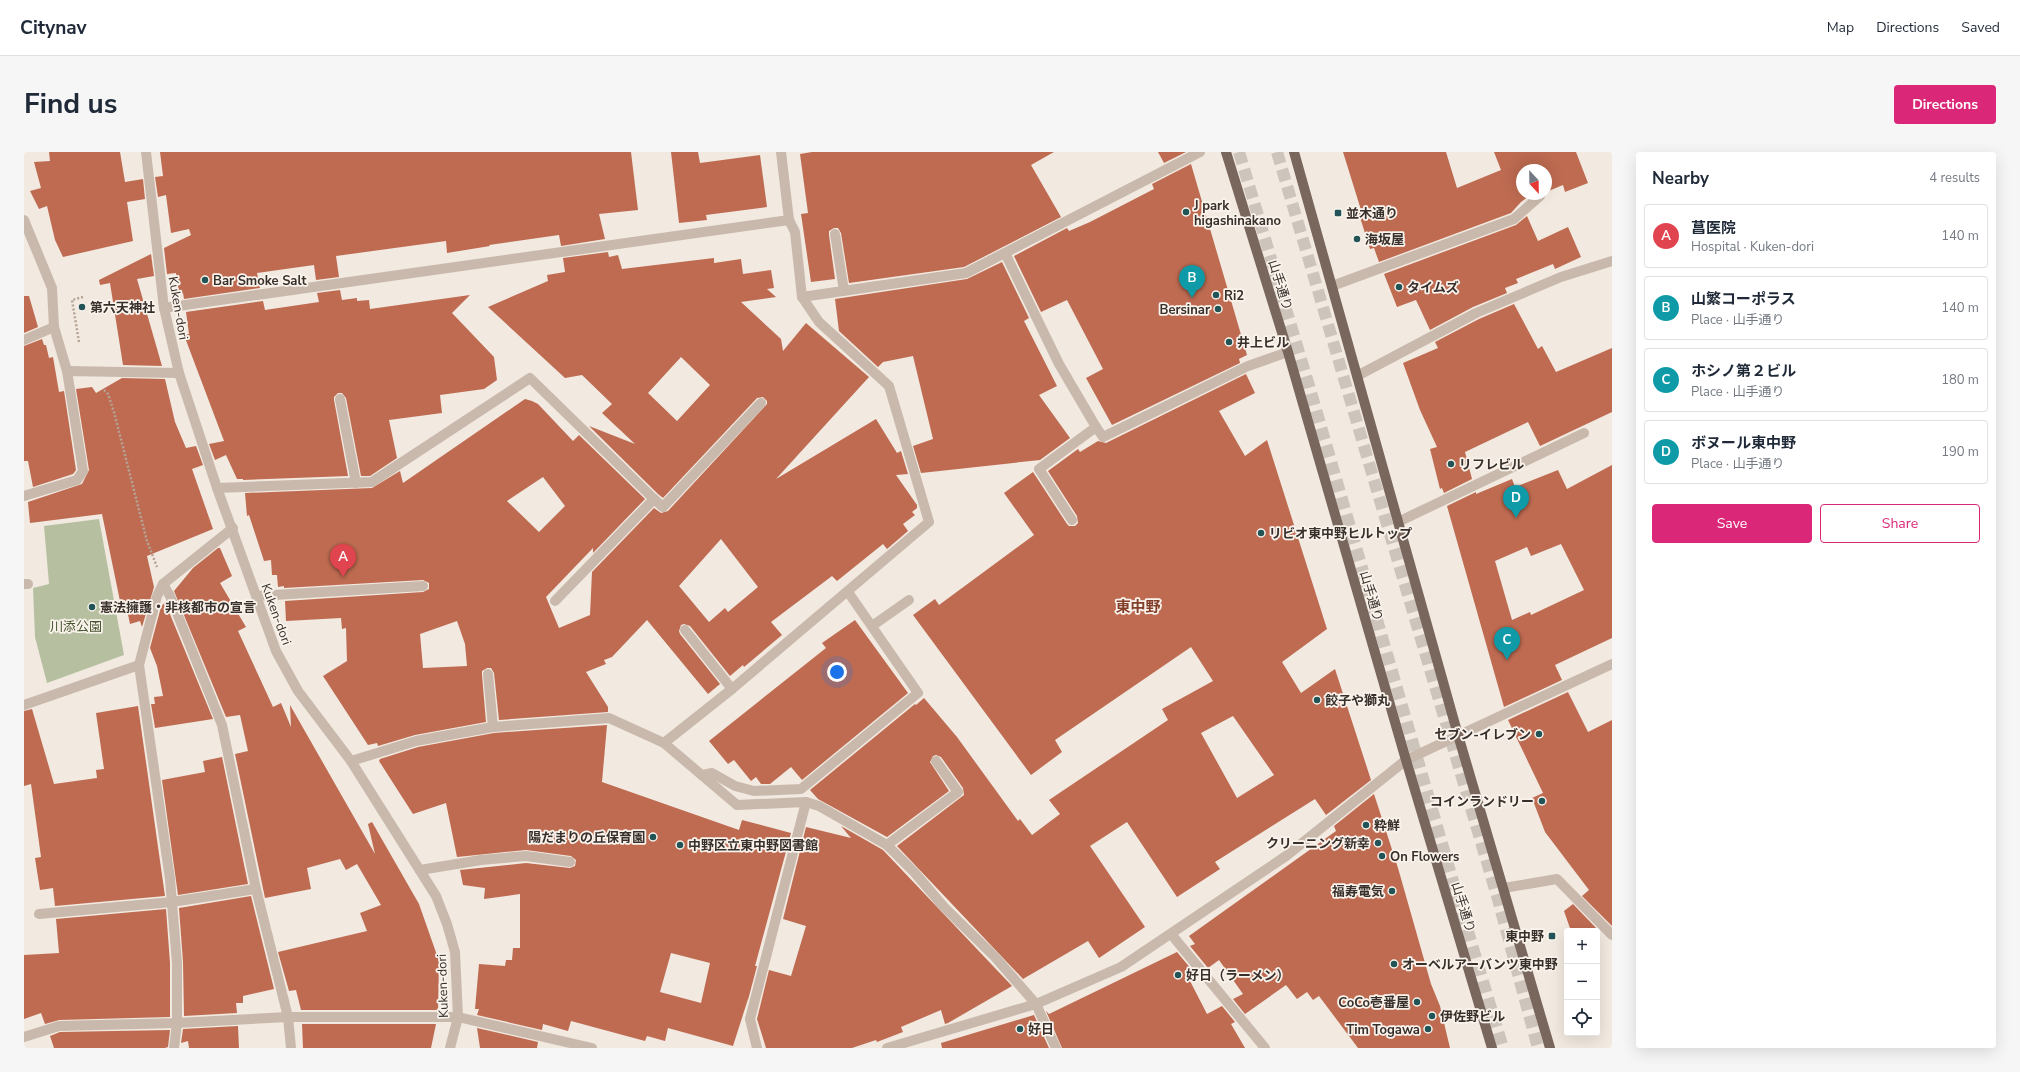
<!DOCTYPE html>
<meta charset="utf-8">
<style>
:root{--surface:#fff;--page:#f6f6f7;--text:#1f2937;--muted:#747a83;--line:#e0e1e3;--accent:#db2777}
body{margin:0;font-family:"Nunito Sans","Noto Sans JP",sans-serif;background:var(--page);color:var(--text)}
.controls{position:absolute;right:12px;bottom:12px;display:grid;overflow:hidden;border-radius:4px;box-shadow:0 4px 16px #0002}
.controls button{width:36px;height:36px;display:grid;place-items:center;padding:0;border:0;border-bottom:1px solid var(--line);background:var(--surface);color:var(--text);font:20px sans-serif}
.compass{position:absolute;left:1492px;top:12px;width:36px;height:36px;border-radius:50%;background:var(--surface);box-shadow:0 4px 16px #0002;rotate:158deg}
.you{position:absolute;left:813px;top:520px;width:14px;height:14px;margin:-10px;border:3px solid #fff;border-radius:50%;background:#1a73e8;box-shadow:0 0 0 6px #1a73e833}
.badge{display:grid;place-items:center;width:26px;height:26px;border-radius:50%;background:var(--accent);color:#fff;font-size:13px;font-weight:700}
.pin{position:absolute;translate:-50% -33px;filter:drop-shadow(0 1px 2px #0008)}
.pin::after{content:'';position:absolute;top:21px;width:14px;height:12px;background:inherit;clip-path:polygon(0 0,100% 0,50% 100%)}
.list{margin:0;padding:0;list-style:none}
h2{display:flex;justify-content:space-between;align-items:center;height:52px;margin:0;padding:0 16px;font-size:17px}
h2 small{font-size:13px;font-weight:400;color:var(--muted)}
.list li{display:grid;grid-template-columns:26px 1fr auto;gap:12px;align-items:center;box-sizing:border-box;height:64px;margin:0 8px 8px;padding:0 8px;border:1px solid var(--line);border-radius:4px}
.list b{display:block;font-size:15px;white-space:nowrap}
.list p{margin:0;font-size:13px;white-space:nowrap;color:var(--muted)}
.list em{font-size:13px;font-style:normal;color:var(--muted)}
.actions{display:flex;gap:8px;padding:12px 16px}
.actions a{flex:1;padding:9px 0;border:1px solid var(--accent);border-radius:4px;text-align:center;font-size:14px;color:var(--accent)}
.actions .main{background:var(--accent);color:#fff}
.icon{flex:none;width:22px;height:22px;fill:none;stroke:currentColor;stroke-width:2;stroke-linecap:round;stroke-linejoin:round}
.map{position:relative;flex:none;width:1588px;height:896px;overflow:hidden;border-radius:4px}
header{display:flex;align-items:center;gap:24px;box-sizing:border-box;height:56px;padding:0 20px;background:var(--surface);border-bottom:1px solid var(--line)}
header strong{font-size:19px}
nav{display:flex;gap:22px;margin-inline-start:auto;font-size:14px}
.intro{display:flex;align-items:center;justify-content:space-between;box-sizing:border-box;height:96px;padding:0 24px}
h1{margin:0;font-size:28px}
.button{padding:10px 18px;border-radius:4px;background:var(--accent);color:#fff;font-size:14px;font-weight:700}
main{display:flex;gap:24px;padding:0 24px}
aside{flex:1;background:var(--surface);border-radius:4px;box-shadow:0 4px 16px #0002}
.map>svg:first-child{display:block}
.green{fill:#b6c0a0}
.building{fill:#be6b51;fill-rule:evenodd}
.lines{fill:none;stroke-linecap:round;stroke-linejoin:round}
.motorway-tunnel{stroke:#cdc4bc;stroke-width:12;stroke-dasharray:12 6;stroke-linecap:butt}
.path{stroke:#b5a496;stroke-width:2.5;stroke-dasharray:2 2;stroke-linecap:butt}
.service{stroke:#c9b9ac;stroke-width:10}
.minor{stroke:#c9b9ac;stroke-width:10}
.tertiary{stroke:#c9b9ac;stroke-width:10}
.primary{stroke:#79665d;stroke-width:10}
.poi-dot{fill:#225457;stroke:#f9f3ec;stroke-width:1.5}
.labels{text-anchor:middle;stroke-width:3.5;stroke-linejoin:round;paint-order:stroke}
.poi-label{font-size:13px;font-weight:bold;fill:#382f2b;stroke:#f9f3ec;text-anchor:start}
.street-label{font-size:13px;fill:#382f2b;stroke:#f9f3ec}
.park-label{font-size:13px;fill:#475530;stroke:#f9f3ec}
.quarter-label{font-size:15px;font-weight:bold;fill:#823e29;stroke:#f9f3ec}
</style>
<header>
<strong>Citynav</strong>
<nav><a>Map</a><a>Directions</a><a>Saved</a></nav>
</header>
<div class="intro"><h1>Find us</h1><a class="button">Directions</a></div>
<main>
<div class="map">
<svg width="1588" height="896" viewBox="0 0 1588 896">
<rect width="100%" height="100%" fill="#f2e9e0"/>
<path class="green" d="M 75,367 L 100,503 L 23,531 L 11,485 L 9,436 L 25,432 L 20,374 Z"/>
<g class="building">
<path d="M 25,0 L 96,0 L 101,30 L 119,27 L 121,47 L 103,50 L 109,89 L 39,105 L 31,88 L 23,54 L 15,57 L 6,39 L 17,36 L 10,10 L 26,9 Z"/>
<path d="M 136,0 L 607,0 L 614,58 L 575,62 L 581,87 L 537,94 L 535,83 L 465,93 L 466,94 L 423,101 L 422,89 L 312,104 L 315,125 L 292,128 L 290,113 L 233,121 L 236,136 L 160,147 L 159,141 L 155,142 L 152,121 L 143,122 L 140,96 L 167,83 L 165,77 L 147,81 L 142,43 L 134,45 L 131,25 L 139,24 Z"/>
<path d="M 647,0 L 674,0 L 676,11 L 736,3 L 743,55 L 682,63 L 683,68 L 655,71 Z"/>
<path d="M 788,0 L 1030,0 L 1007,13 L 1037,65 L 940,115 L 825,131 L 817,81 L 814,76 L 810,76 L 805,79 L 805,83 L 811,127 L 787,130 L 777,62 L 784,61 L 776,2 Z"/>
<path d="M 1134,0 L 1162,0 L 1140,11 Z"/>
<path d="M 1319,0 L 1422,0 L 1433,36 L 1477,18 L 1470,0 L 1552,0 L 1564,31 L 1541,40 L 1539,33 L 1522,40 L 1522,18 L 1498,18 L 1498,42 L 1508,42 L 1497,50 L 1487,61 L 1355,110 L 1350,96 L 1346,97 L 1334,59 L 1337,58 Z"/>
<path d="M 1167,12 L 1223,203 L 1215,207 L 1216,211 L 1088,273 L 1062,226 L 1079,217 L 1043,148 L 1017,160 L 990,104 L 1043,76 L 1045,79 L 1066,70 L 1130,37 L 1128,32 Z"/>
<path d="M 1503,64 L 1514,89 L 1544,75 L 1557,105 L 1531,117 L 1529,112 L 1492,127 L 1494,131 L 1481,136 L 1483,141 L 1449,155 L 1406,178 L 1392,148 L 1373,155 L 1360,122 L 1492,73 Z"/>
<path d="M 584,100 L 585,105 L 594,103 L 598,117 L 690,106 L 690,111 L 717,107 L 719,122 L 747,118 L 750,136 L 743,137 L 752,145 L 717,150 L 757,187 L 759,199 L 782,171 L 845,225 L 752,327 L 852,267 L 873,301 L 877,299 L 884,322 L 872,323 L 893,353 L 893,356 L 888,360 L 891,363 L 879,372 L 884,379 L 863,397 L 859,392 L 813,429 L 808,424 L 747,470 L 758,483 L 720,515 L 719,513 L 706,524 L 666,474 L 660,472 L 657,473 L 655,479 L 656,482 L 696,532 L 684,542 L 623,468 L 588,505 L 580,508 L 582,512 L 562,520 L 584,555 L 584,560 L 475,568 L 470,521 L 467,516 L 463,516 L 458,519 L 458,523 L 462,570 L 391,583 L 354,594 L 353,591 L 344,593 L 299,524 L 323,509 L 322,476 L 318,477 L 317,466 L 262,469 L 261,449 L 399,440 L 405,437 L 405,431 L 399,428 L 260,436 L 260,434 L 254,435 L 253,423 L 248,423 L 247,408 L 240,409 L 225,363 L 223,364 L 221,341 L 348,336 L 376,319 L 379,331 L 501,247 L 508,249 L 514,252 L 549,289 L 555,283 L 621,347 L 569,401 L 569,396 L 522,445 L 535,476 L 566,463 L 568,420 L 630,356 L 637,361 L 644,359 L 743,252 L 743,249 L 739,245 L 733,246 L 639,346 L 634,342 L 565,274 L 611,292 L 578,261 L 588,252 L 558,223 L 541,226 L 464,155 L 524,129 L 523,123 L 541,120 L 539,106 ZM 657,205 L 686,233 L 653,269 L 624,241 ZM 519,325 L 541,354 L 515,380 L 483,349 ZM 697,387 L 734,435 L 704,460 L 701,456 L 685,470 L 655,434 ZM 433,469 L 441,492 L 443,514 L 399,516 L 396,482 Z"/>
<path d="M 127,102 L 130,124 L 113,127 L 138,214 L 99,213 L 86,131 L 76,133 L 75,128 Z"/>
<path d="M 978,110 L 1005,166 L 1000,169 L 1033,234 L 1015,243 L 1046,286 L 1016,308 L 897,321 L 889,294 L 909,287 L 889,204 L 859,210 L 854,215 L 815,179 L 811,147 L 943,127 Z"/>
<path d="M 316,138 L 318,148 L 333,146 L 333,149 L 345,148 L 346,157 L 446,143 L 428,161 L 470,205 L 473,228 L 460,237 L 416,243 L 418,261 L 365,268 L 373,306 L 346,324 L 337,324 L 322,246 L 318,241 L 314,241 L 310,245 L 310,248 L 324,324 L 219,328 L 219,327 L 213,327 L 202,303 L 191,308 L 185,292 L 200,289 L 160,183 L 165,182 L 162,160 L 239,149 L 241,158 L 295,150 L 293,141 Z"/>
<path d="M 0,144 L 5,144 L 14,175 L 0,181 Z"/>
<path d="M 1490,152 L 1514,197 L 1518,194 L 1532,220 L 1588,196 L 1588,260 L 1516,294 L 1504,270 L 1441,300 L 1448,327 L 1420,341 L 1418,336 L 1416,337 L 1406,297 L 1413,295 L 1396,258 L 1379,211 L 1414,196 L 1411,190 L 1455,167 Z"/>
<path d="M 18,187 L 20,193 L 22,193 L 25,206 L 29,205 L 35,240 L 40,239 L 52,318 L 49,322 L 9,335 L 4,309 L 0,309 L 0,194 Z"/>
<path d="M 1222,222 L 1231,241 L 1195,259 L 1221,304 L 1243,288 L 1303,477 L 1258,510 L 1277,541 L 1311,517 L 1347,628 L 1302,663 L 1291,647 L 1191,710 L 1196,717 L 1153,745 L 1103,670 L 1066,694 L 1121,775 L 1075,806 L 1064,789 L 999,827 L 873,694 L 940,643 L 939,636 L 917,605 L 912,603 L 909,604 L 906,610 L 925,639 L 863,685 L 794,647 L 786,638 L 891,552 L 892,553 L 900,546 L 933,585 L 994,669 L 996,667 L 1008,683 L 1036,662 L 1025,648 L 1144,568 L 1138,557 L 1189,529 L 1167,495 L 1031,588 L 1038,600 L 1007,623 L 889,463 L 911,447 L 915,453 L 1010,383 L 980,341 L 1009,320 L 1043,372 L 1045,374 L 1051,374 L 1054,371 L 1053,364 L 1024,319 L 1054,297 L 1056,300 L 1074,289 L 1082,291 ZM 1209,564 L 1250,623 L 1213,646 L 1177,581 Z"/>
<path d="M 98,226 L 141,227 L 151,270 L 162,296 L 172,294 L 179,313 L 168,317 L 189,377 L 123,404 L 130,435 L 118,475 L 116,469 L 106,472 L 101,448 L 96,449 L 78,362 L 6,371 L 4,350 L 58,332 L 65,318 L 52,237 L 68,235 L 72,241 Z"/>
<path d="M 1588,313 L 1588,486 L 1531,513 L 1538,528 L 1480,555 L 1423,354 L 1452,340 L 1452,342 L 1488,327 L 1491,335 L 1534,318 L 1543,337 ZM 1537,392 L 1560,438 L 1507,463 L 1506,460 L 1488,468 L 1471,409 L 1503,395 L 1507,404 Z"/>
<path d="M 194,396 L 196,396 L 208,424 L 196,431 L 222,475 L 214,479 L 249,555 L 257,551 L 267,575 L 266,553 L 351,702 L 344,672 L 348,670 L 395,752 L 415,809 L 414,858 L 277,858 L 272,838 L 265,839 L 254,800 L 343,779 L 336,761 L 357,753 L 333,712 L 322,718 L 316,707 L 283,716 L 287,737 L 241,746 L 211,602 L 224,599 L 216,563 L 202,565 L 150,439 L 169,416 Z"/>
<path d="M 141,450 L 189,567 L 131,576 L 127,552 L 131,552 L 130,545 L 139,544 L 133,514 L 126,496 L 137,455 Z"/>
<path d="M 831,468 L 884,541 L 778,628 L 767,615 L 746,632 L 737,632 L 732,625 L 727,629 L 710,608 L 704,612 L 685,589 L 802,496 L 798,491 Z"/>
<path d="M 1544,540 L 1564,580 L 1588,568 L 1588,774 L 1558,744 L 1565,738 L 1521,680 L 1508,646 L 1519,641 L 1484,568 Z"/>
<path d="M 114,554 L 141,744 L 31,754 L 29,736 L 16,738 L 11,706 L 17,705 L 7,632 L 0,634 L 0,559 L 8,557 L 30,632 L 73,626 L 72,618 L 80,617 L 72,561 Z"/>
<path d="M 583,573 L 578,630 L 715,678 L 718,668 L 767,681 L 731,814 L 733,814 L 724,848 L 724,847 L 709,894 L 644,876 L 641,889 L 623,884 L 621,889 L 547,869 L 544,879 L 519,872 L 518,878 L 453,863 L 455,857 L 451,857 L 455,812 L 481,814 L 482,808 L 488,808 L 489,796 L 496,796 L 496,742 L 460,747 L 461,736 L 439,733 L 436,718 L 502,711 L 546,716 L 551,714 L 552,708 L 547,704 L 502,698 L 433,705 L 422,651 L 389,662 L 355,609 L 356,607 L 394,595 L 470,581 ZM 647,801 L 686,811 L 677,851 L 636,840 Z"/>
<path d="M 198,605 L 224,732 L 154,743 L 138,628 L 181,620 L 179,609 Z"/>
<path d="M 1350,642 L 1374,716 L 1407,832 L 1416,854 L 1426,896 L 1334,896 L 1295,844 L 1289,848 L 1283,840 L 1273,847 L 1262,833 L 1221,862 L 1209,847 L 1219,842 L 1195,808 L 1184,816 L 1166,794 L 1171,792 L 1165,784 L 1312,679 L 1310,674 Z"/>
<path d="M 817,674 L 859,698 L 988,834 L 924,871 L 921,872 L 917,858 L 877,875 L 879,880 L 853,890 L 852,888 L 828,896 L 742,896 L 733,867 L 745,818 L 767,824 L 782,774 L 759,767 L 782,675 L 827,686 Z"/>
<path d="M 227,744 L 250,837 L 219,844 L 219,851 L 212,851 L 213,861 L 160,864 L 159,810 L 155,756 Z"/>
<path d="M 1549,752 L 1575,779 L 1547,779 L 1540,759 Z"/>
<path d="M 142,757 L 146,811 L 146,865 L 35,868 L 21,872 L 17,861 L 0,867 L 0,803 L 35,801 L 32,767 Z"/>
<path d="M 1153,800 L 1173,824 L 1166,829 L 1183,862 L 1198,854 L 1211,870 L 1207,872 L 1221,896 L 1038,896 L 1022,859 L 1025,862 Z"/>
<path d="M 1010,863 L 1025,896 L 918,896 L 917,891 Z"/>
<path d="M 278,872 L 412,872 L 407,896 L 279,896 Z"/>
<path d="M 214,874 L 215,896 L 165,896 L 164,889 L 157,891 L 159,877 Z"/>
<path d="M 453,876 L 514,890 L 513,896 L 456,896 Z"/>
<path d="M 146,878 L 144,895 L 141,896 L 30,896 L 26,884 L 36,880 Z"/>
</g>
<g class="lines">
<g class="motorway-tunnel">
<path d="M 1215,0 L 1286,237 L 1428,726 L 1479,896"/>
<path d="M 1253,0 L 1473,744 L 1514,896"/>
</g>
<g class="path">
<path d="M 55,190 L 48,148 L 59,145"/>
<path d="M 80,238 L 84,242 L 90,260 L 123,389 L 133,415"/>
</g>
<g class="service">
<path d="M 811,82 L 820,139"/>
<path d="M 981,101 L 1035,212 L 1072,275"/>
<path d="M 1308,134 L 1490,67 L 1516,44"/>
<path d="M 0,188 L 30,175"/>
<path d="M 316,247 L 332,331"/>
<path d="M 0,344 L 53,328 L 59,319 L 43,219 L 155,221"/>
<path d="M 1048,368 L 1015,317 L 1072,275 L 1079,285 L 1224,214 L 1264,200"/>
<path d="M 1374,370 L 1560,281"/>
<path d="M 0,432 L 4,432"/>
<path d="M 139,432 L 146,444 L 198,573 L 232,737 L 264,865 L 267,896"/>
<path d="M 233,444 L 399,434"/>
<path d="M 531,449 L 630,347 L 639,355 L 737,251"/>
<path d="M 848,474 L 885,448"/>
<path d="M 661,478 L 708,537"/>
<path d="M 464,522 L 469,575"/>
<path d="M 327,609 L 392,589 L 469,575 L 585,566 L 640,591 L 713,653 L 782,650 L 795,654 L 863,693 L 890,720 L 920,755 L 971,805 L 1012,852"/>
<path d="M 678,623 L 688,621 L 711,634 L 730,639 L 777,637 L 894,541 L 824,440"/>
<path d="M 863,693 L 934,640 L 912,609"/>
<path d="M 396,718 L 457,708 L 502,704 L 546,710"/>
<path d="M 1480,736 L 1533,727 L 1588,783"/>
<path d="M 15,762 L 148,750 L 232,737"/>
<path d="M 1147,782 L 1241,896"/>
<path d="M 733,896 L 726,867 L 782,650"/>
</g>
<g class="minor">
<path d="M 0,68 L 28,136 L 30,175 L 43,219"/>
<path d="M 778,145 L 942,121 L 1176,0"/>
<path d="M 140,156 L 765,68"/>
<path d="M 1333,224 L 1452,161 L 1537,125 L 1588,109"/>
<path d="M 193,336 L 348,330 L 506,226 L 630,347"/>
<path d="M 0,553 L 115,513"/>
<path d="M 640,591 L 708,537 L 905,370 L 865,234 L 795,170 L 778,145 L 771,80 L 765,68 L 757,0"/>
<path d="M 1012,852 L 1032,896"/>
<path d="M 0,885 L 35,874 L 153,871 L 264,865 L 434,865 L 568,896"/>
<path d="M 150,896 L 153,871 L 153,811 L 146,727 L 115,513 L 133,444 L 139,432 L 209,376"/>
<path d="M 863,896 L 1012,852 L 1097,815 L 1262,704 L 1382,608 L 1588,512"/>
</g>
<path class="tertiary" d="M 122,0 L 140,156 L 155,221 L 193,336 L 252,499 L 274,539 L 327,609 L 412,744 L 423,772 L 431,800 L 434,865 L 426,896"/>
<g class="primary">
<path d="M 1202,0 L 1264,200 L 1382,608 L 1468,896"/>
<path d="M 1270,0 L 1434,583 L 1526,896"/>
</g>
</g>
<g class="poi-dot">
<circle cx="1162" cy="60" r="4"/>
<rect x="1310" y="57" width="8" height="8" rx="2"/>
<circle cx="1333" cy="87" r="4"/>
<circle cx="181" cy="128" r="4"/>
<circle cx="1375" cy="135" r="4"/>
<circle cx="1192" cy="143" r="4"/>
<circle cx="58" cy="155" r="4"/>
<circle cx="1194" cy="157" r="4"/>
<circle cx="1205" cy="190" r="4"/>
<circle cx="1427" cy="312" r="4"/>
<circle cx="1237" cy="381" r="4"/>
<circle cx="68" cy="455" r="4"/>
<circle cx="1293" cy="548" r="4"/>
<circle cx="1515" cy="582" r="4"/>
<circle cx="1518" cy="649" r="4"/>
<circle cx="1342" cy="673" r="4"/>
<circle cx="629" cy="685" r="4"/>
<circle cx="1354" cy="691" r="4"/>
<circle cx="656" cy="693" r="4"/>
<circle cx="1358" cy="704" r="4"/>
<circle cx="1368" cy="739" r="4"/>
<rect x="1524" y="780" width="8" height="8" rx="2"/>
<circle cx="1370" cy="812" r="4"/>
<circle cx="1154" cy="823" r="4"/>
<circle cx="1393" cy="850" r="4"/>
<circle cx="1408" cy="864" r="4"/>
<circle cx="996" cy="877" r="4"/>
<circle cx="1404" cy="877" r="4"/>
</g>
<g class="labels">
<g class="poi-label">
<text x="1170" y="58">J park<tspan x="1170" dy="15">higashinakano</tspan></text>
<text x="1322" y="66">並木通り</text>
<text x="1341" y="92">海坂屋</text>
<text x="189" y="133">Bar Smoke Salt</text>
<text x="1383" y="140">タイムズ</text>
<text x="1200" y="148">Ri2</text>
<text x="66" y="160">第六天神社</text>
<text x="1186" y="162" text-anchor="end">Bersinar</text>
<text x="1213" y="195">井上ビル</text>
<text x="1435" y="317">リフレビル</text>
<text x="1245" y="386">リビオ東中野ヒルトップ</text>
<text x="76" y="460">憲法擁護・非核都市の宣言</text>
<text x="1301" y="553">餃子や獅丸</text>
<text x="1507" y="587" text-anchor="end">セブン-イレブン</text>
<text x="1510" y="654" text-anchor="end">コインランドリー</text>
<text x="1350" y="678">粋鮮</text>
<text x="621" y="690" text-anchor="end">陽だまりの丘保育園</text>
<text x="1346" y="696" text-anchor="end">クリーニング新幸</text>
<text x="664" y="698">中野区立東中野図書館</text>
<text x="1366" y="709">On Flowers</text>
<text x="1360" y="744" text-anchor="end">福寿電気</text>
<text x="1520" y="789" text-anchor="end">東中野</text>
<text x="1378" y="817">オーベルアーバンツ東中野</text>
<text x="1162" y="828">好日（ラーメン）</text>
<text x="1385" y="855" text-anchor="end">CoCo壱番屋</text>
<text x="1416" y="869">伊佐野ビル</text>
<text x="1004" y="882">好日</text>
<text x="1396" y="882" text-anchor="end">Tim Togawa</text>
</g>
<g class="street-label">
<text transform="translate(1257 133) rotate(73)" y="5">山手通り</text>
<text transform="translate(155 156) rotate(80)" y="5">Kuken-dori</text>
<text transform="translate(1348 444) rotate(74)" y="5">山手通り</text>
<text transform="translate(253 462) rotate(70)" y="5">Kuken-dori</text>
<text transform="translate(1440 755) rotate(73)" y="5">山手通り</text>
<text transform="translate(418 834) rotate(-92)" y="5">Kuken-dori</text>
</g>
<g class="park-label">
<text x="52" y="479">川添公園</text>
</g>
<g class="quarter-label">
<text x="1114" y="460">東中野</text>
</g>
</g>
</svg>
<div class="controls">
<button>+</button>
<button>−</button>
<button><svg class="icon" aria-label="locate" viewBox="0 0 24 24"><circle cx="12" cy="12" r="6"/><path d="M12 2v4M12 18v4M2 12h4M18 12h4"/></svg></button>
</div>
<svg class="compass" viewBox="-18 -18 36 36"><path d="M0-13l5 13h-10z" fill="#e53935"/><path d="M0 13l5-13h-10z" fill="#747a83"/></svg>
<div class="you"></div>
<div class="pin badge" style="left:319px;top:425px;background:#e0444e">A</div>
<div class="pin badge" style="left:1168px;top:146px;background:#0f9aa8">B</div>
<div class="pin badge" style="left:1483px;top:508px;background:#0f9aa8">C</div>
<div class="pin badge" style="left:1492px;top:366px;background:#0f9aa8">D</div>
</div>
<aside>
<h2>Nearby<small>4 results</small></h2>
<ul class="list">
<li><span class="badge" style="background:#e0444e">A</span><div><b>菖医院</b><p>Hospital · Kuken-dori</p></div><em>140 m</em></li>
<li><span class="badge" style="background:#0f9aa8">B</span><div><b>山繁コーポラス</b><p>Place · 山手通り</p></div><em>140 m</em></li>
<li><span class="badge" style="background:#0f9aa8">C</span><div><b>ホシノ第２ビル</b><p>Place · 山手通り</p></div><em>180 m</em></li>
<li><span class="badge" style="background:#0f9aa8">D</span><div><b>ボヌール東中野</b><p>Place · 山手通り</p></div><em>190 m</em></li>
</ul>
<div class="actions"><a class="main">Save</a><a>Share</a></div>
</aside>
</main>
